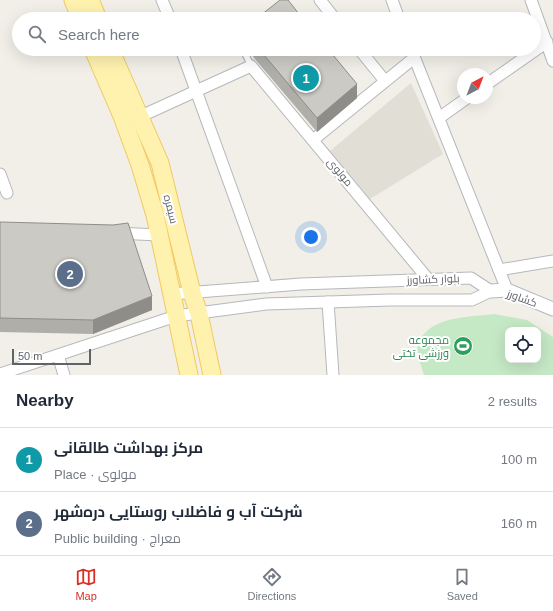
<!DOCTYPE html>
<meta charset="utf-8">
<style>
:root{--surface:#fff;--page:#f2f2f3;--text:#1f2937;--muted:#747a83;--line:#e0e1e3;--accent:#d93025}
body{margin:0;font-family:Helvetica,Cairo,sans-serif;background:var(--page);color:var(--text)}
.controls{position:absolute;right:12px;bottom:12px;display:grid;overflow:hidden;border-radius:8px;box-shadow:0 4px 16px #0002}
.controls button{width:36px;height:36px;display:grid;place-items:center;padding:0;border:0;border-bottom:1px solid var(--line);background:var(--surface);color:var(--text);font:20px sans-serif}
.compass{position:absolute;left:457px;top:68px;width:36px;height:36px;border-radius:50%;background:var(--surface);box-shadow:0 4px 16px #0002;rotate:42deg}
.scale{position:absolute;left:12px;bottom:10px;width:79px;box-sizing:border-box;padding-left:4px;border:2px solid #5f6368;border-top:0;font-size:11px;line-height:14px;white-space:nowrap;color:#5f6368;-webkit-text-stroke:3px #fff;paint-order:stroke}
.you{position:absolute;left:311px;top:237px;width:14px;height:14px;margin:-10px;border:3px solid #fff;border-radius:50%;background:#1a73e8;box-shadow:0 0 0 6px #1a73e833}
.badge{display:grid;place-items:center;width:26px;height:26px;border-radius:50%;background:var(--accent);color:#fff;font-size:13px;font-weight:700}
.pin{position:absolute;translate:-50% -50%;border:2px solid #fff;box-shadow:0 1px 4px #0006}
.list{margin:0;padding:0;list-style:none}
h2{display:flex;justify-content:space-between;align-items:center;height:52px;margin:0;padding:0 16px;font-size:17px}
h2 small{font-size:13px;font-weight:400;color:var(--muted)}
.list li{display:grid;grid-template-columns:26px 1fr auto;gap:12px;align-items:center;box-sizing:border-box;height:64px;padding:0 16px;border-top:1px solid var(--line)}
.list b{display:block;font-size:15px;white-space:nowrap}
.list p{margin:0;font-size:13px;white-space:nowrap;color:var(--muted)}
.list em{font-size:13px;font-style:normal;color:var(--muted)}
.icon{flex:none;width:22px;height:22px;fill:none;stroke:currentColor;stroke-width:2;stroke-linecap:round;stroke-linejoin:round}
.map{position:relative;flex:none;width:553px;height:375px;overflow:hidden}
.search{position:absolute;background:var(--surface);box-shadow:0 4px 16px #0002;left:12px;right:12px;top:12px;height:44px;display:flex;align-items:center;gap:10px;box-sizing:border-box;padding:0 14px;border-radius:22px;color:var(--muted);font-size:15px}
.sheet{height:180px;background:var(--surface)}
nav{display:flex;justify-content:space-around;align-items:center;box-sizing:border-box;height:56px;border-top:1px solid var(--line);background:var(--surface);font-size:11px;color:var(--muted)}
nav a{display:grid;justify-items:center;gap:2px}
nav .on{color:var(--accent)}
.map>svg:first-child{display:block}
.education{fill:#e1ded6}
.grass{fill:#c5e8c5;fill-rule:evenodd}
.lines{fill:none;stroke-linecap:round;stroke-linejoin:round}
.service-casing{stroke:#b5b8bc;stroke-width:8}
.minor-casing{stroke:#b5b8bc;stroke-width:13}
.tertiary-casing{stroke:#b5b8bc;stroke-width:15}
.primary-casing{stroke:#f2c960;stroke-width:19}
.service{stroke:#fff;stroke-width:5.5}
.minor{stroke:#fff;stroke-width:11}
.tertiary{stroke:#fff;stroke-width:13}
.primary{stroke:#fff2af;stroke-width:17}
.wall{fill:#afaea9}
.shaded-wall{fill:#8f8d8a}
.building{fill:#cccac5;stroke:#8f8d8a}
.labels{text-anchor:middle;stroke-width:4;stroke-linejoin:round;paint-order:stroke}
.street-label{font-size:11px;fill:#5f6368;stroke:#fff}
.leisure-label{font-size:11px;fill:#27864d;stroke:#fff;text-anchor:end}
</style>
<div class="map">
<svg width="553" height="375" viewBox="0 0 553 375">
<rect width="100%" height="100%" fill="#f1efe8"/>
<path class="education" d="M 411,83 L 443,154 L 370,199 L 330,151 Z"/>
<path class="grass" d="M 494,314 L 527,320 L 553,337 L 553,375 L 424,375 C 421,365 416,352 418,342 C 419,339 421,337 424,334 C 440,316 471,317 494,314 ZM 508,330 L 538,330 L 538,360 L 508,360 Z"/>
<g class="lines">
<g class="service-casing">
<path id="service" d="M 243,49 L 251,66"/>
</g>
<g class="minor-casing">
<g id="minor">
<path d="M 162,0 L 170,19"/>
<path d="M 320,0 L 335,19"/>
<path d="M 392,0 L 399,19"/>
<path d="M 531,0 L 553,61"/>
<path d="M 181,49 L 267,287"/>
<path d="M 359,49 L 385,81"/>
<path d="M 411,49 L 507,290"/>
<path d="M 487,84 L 547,42"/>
<path d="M 139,117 L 251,66 L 428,279"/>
<path d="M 439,118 L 467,98"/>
<path d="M 313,140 L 414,58"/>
<path d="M 0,174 L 7,193"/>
<path d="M 116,233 L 159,235"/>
<path d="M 499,270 L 553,261"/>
<path d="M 172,294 L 301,284 L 471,278 L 491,291"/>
<path d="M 328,302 L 333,375"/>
<path d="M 58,355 L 64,375"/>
<path d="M 0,374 L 176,316 L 266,304 L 390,300 L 472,300 L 491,291"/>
</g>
</g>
<g class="tertiary-casing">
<path id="tertiary" d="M 491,291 L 507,290 L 553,309"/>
</g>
<g class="primary-casing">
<g id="primary">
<path d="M 73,0 L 81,19"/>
<path d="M 90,0 L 98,19"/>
<path d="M 93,49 L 122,116 L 140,165 L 155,215 L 189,375"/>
<path d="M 110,49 L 160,163 L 192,293 L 199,314 L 212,375"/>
</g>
</g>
<use href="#service" class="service"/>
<use href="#minor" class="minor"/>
<use href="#tertiary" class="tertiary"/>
<use href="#primary" class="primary"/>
</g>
<g class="wall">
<path d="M 249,49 L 328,49 L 357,98 L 317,132 L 254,58 Z"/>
<path d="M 0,222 L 152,310 L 93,334 L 0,332 Z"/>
</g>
<g class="shaded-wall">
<path d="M 357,84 L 357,98 L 317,132 L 317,118 Z"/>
<path d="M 152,296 L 152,310 L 93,334 L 93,320 Z"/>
</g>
<g class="building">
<path d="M 280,0 L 288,0 L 303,19 L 256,19 Z"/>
<path d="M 259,49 L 328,49 L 357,84 L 317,118 Z"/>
<path d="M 0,222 L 113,225 L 128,223 L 152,296 L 93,320 L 0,318 Z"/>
</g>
<defs>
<g id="stadium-disc" transform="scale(1)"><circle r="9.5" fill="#2e9e5b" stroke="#fff"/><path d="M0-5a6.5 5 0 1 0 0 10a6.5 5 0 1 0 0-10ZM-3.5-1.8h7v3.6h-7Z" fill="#fff"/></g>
</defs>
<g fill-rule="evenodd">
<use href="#stadium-disc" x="463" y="346"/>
</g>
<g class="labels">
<g class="street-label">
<text transform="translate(340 172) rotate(50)" y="4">مولوی</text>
<text transform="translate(171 209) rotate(76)" y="4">سیمره</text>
<text transform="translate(433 279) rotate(-2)" y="4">بلوار کشاورز</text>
<text transform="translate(522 298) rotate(20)" y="4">کشاورز</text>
</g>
<g class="leisure-label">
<text x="449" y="344">مجموعه<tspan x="449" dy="13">ورزشی تختی</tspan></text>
</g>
</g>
</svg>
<div class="controls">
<button><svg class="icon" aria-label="locate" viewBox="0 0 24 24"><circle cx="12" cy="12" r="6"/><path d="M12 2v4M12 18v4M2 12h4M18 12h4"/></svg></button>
</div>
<svg class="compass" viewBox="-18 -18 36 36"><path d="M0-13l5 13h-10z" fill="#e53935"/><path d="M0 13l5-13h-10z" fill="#747a83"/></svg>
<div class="scale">50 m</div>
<div class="you"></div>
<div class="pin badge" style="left:306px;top:78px;background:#0f9aa8">1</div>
<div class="pin badge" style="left:70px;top:274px;background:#5c6f8a">2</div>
<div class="search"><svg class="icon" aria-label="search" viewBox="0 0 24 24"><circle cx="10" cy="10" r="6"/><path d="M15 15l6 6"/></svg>Search here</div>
</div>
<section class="sheet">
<h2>Nearby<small>2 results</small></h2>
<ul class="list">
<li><span class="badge" style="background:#0f9aa8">1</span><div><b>مرکز بهداشت طالقانی</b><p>Place · مولوی</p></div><em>100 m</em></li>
<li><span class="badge" style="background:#5c6f8a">2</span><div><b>شرکت آب و فاضلاب روستایی دره‌شهر</b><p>Public building · معراج</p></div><em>160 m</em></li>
</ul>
</section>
<nav>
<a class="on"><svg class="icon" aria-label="map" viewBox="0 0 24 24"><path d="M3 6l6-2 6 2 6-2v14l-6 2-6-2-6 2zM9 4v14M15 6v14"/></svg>Map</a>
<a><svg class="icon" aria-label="directions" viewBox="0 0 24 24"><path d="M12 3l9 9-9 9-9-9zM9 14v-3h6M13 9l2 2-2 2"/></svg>Directions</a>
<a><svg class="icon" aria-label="saved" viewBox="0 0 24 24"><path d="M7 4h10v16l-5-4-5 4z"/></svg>Saved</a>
</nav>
